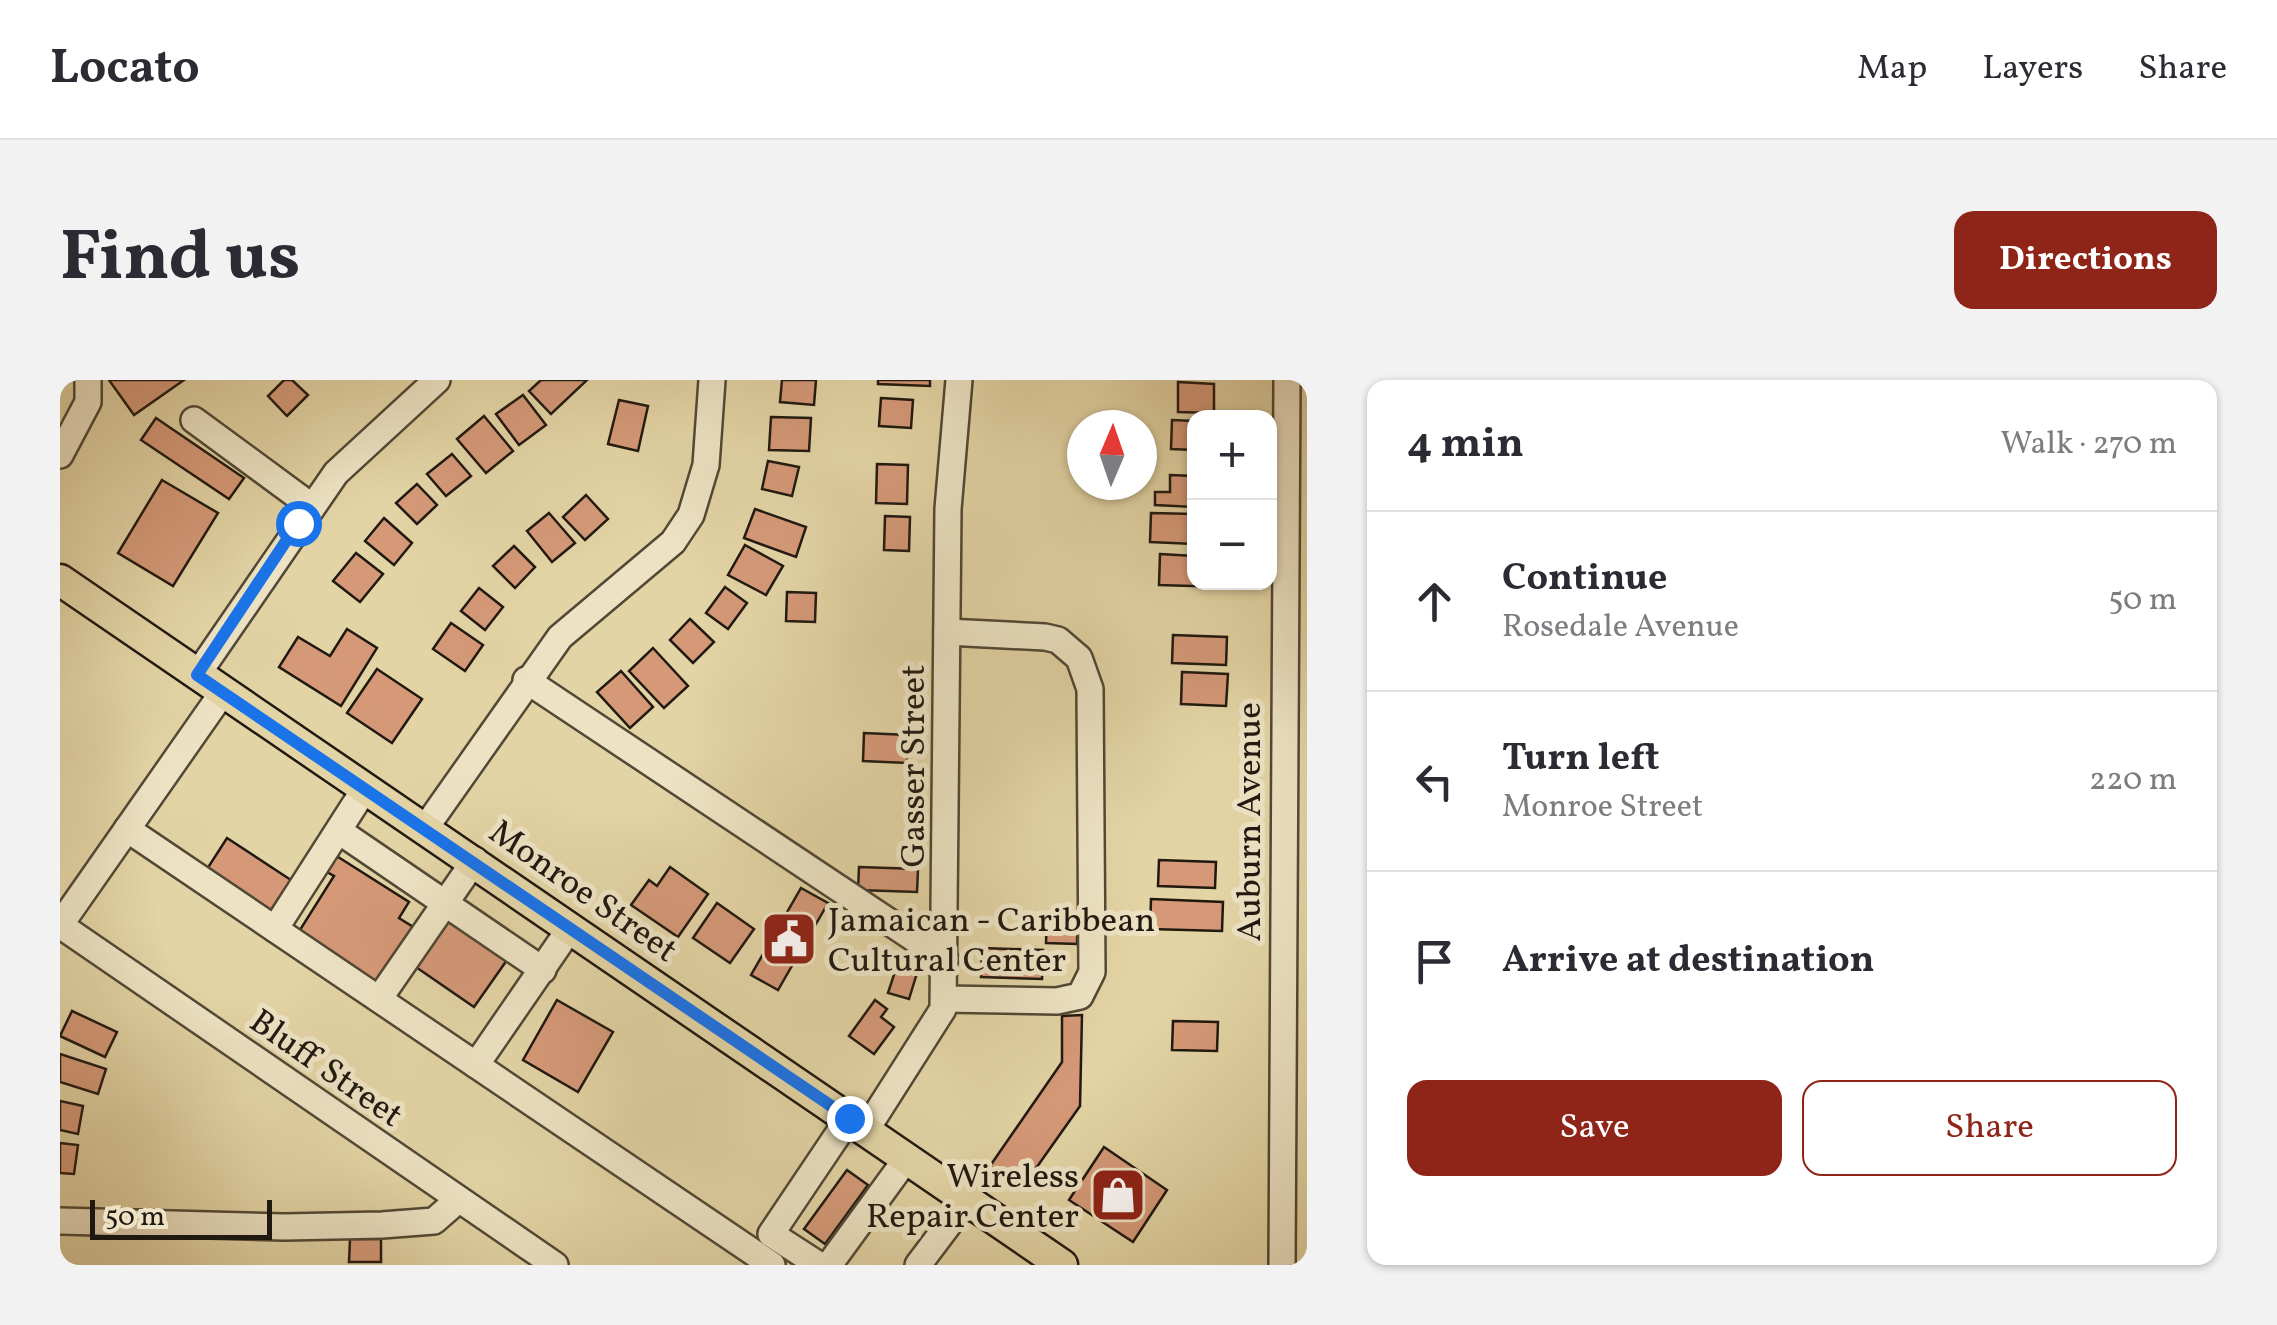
<!DOCTYPE html>
<meta charset="utf-8">
<style>
:root{--surface:#fff;--page:#f2f2f3;--text:#2b2b33;--muted:#7c7c81;--line:#e1e1e2;--accent:#8f2418}
body{margin:0;font-family:Vollkorn,serif;background:var(--page);color:var(--text)}
.controls{position:absolute;right:30px;top:30px;display:grid;overflow:hidden;border-radius:20px;box-shadow:0 2px 8px #0004}
.controls button{width:90px;height:90px;display:grid;place-items:center;padding:0;border:0;border-bottom:2px solid var(--line);background:var(--surface);color:var(--text);font:50px sans-serif}
.compass{position:absolute;left:1007px;top:30px;width:90px;height:90px;border-radius:50%;background:var(--surface);box-shadow:0 2px 8px #0004;rotate:2deg}
.scale{position:absolute;left:30px;bottom:25px;width:182px;box-sizing:border-box;padding-left:10px;border:5px solid #201910;border-top:0;font-size:28px;line-height:35px;white-space:nowrap;color:#201910;-webkit-text-stroke:8px #ede3c4;paint-order:stroke}
.stop{position:absolute;width:30px;height:30px;margin:-22px;border:8px solid #1a73e8;border-radius:50%;background:#fff}
.stop.end{background:#1a73e8;border-color:#fff;box-shadow:0 2px 10px #0008}
.list{margin:0;padding:0;list-style:none}
h2{display:flex;justify-content:space-between;align-items:center;height:130px;margin:0;padding:0 40px;font-size:42px}
h2 small{font-size:32px;font-weight:400;color:var(--muted)}
.list li{display:grid;grid-template-columns:65px 1fr auto;gap:30px;align-items:center;box-sizing:border-box;height:180px;padding:0 40px;border-top:2px solid var(--line)}
.list b{display:block;font-size:38px;white-space:nowrap}
.list p{margin:0;font-size:32px;white-space:nowrap;color:var(--muted)}
.list em{font-size:32px;font-style:normal;color:var(--muted)}
.actions{display:flex;gap:20px;padding:30px 40px}
.actions a{flex:1;padding:22px 0;border:2px solid var(--accent);border-radius:20px;text-align:center;font-size:35px;color:var(--accent)}
.actions .main{background:var(--accent);color:#fff}
.icon{flex:none;width:55px;height:55px;fill:none;stroke:currentColor;stroke-width:2;stroke-linecap:round;stroke-linejoin:round}
.map{position:relative;flex:none;width:1247px;height:885px;overflow:hidden;border-radius:20px}
header{display:flex;align-items:center;gap:60px;box-sizing:border-box;height:140px;padding:0 50px;background:var(--surface);border-bottom:2px solid var(--line)}
header strong{font-size:48px}
nav{display:flex;gap:55px;margin-inline-start:auto;font-size:35px}
.intro{display:flex;align-items:center;justify-content:space-between;box-sizing:border-box;height:240px;padding:0 60px}
h1{margin:0;font-size:70px}
.button{padding:25px 45px;border-radius:20px;background:var(--accent);color:#fff;font-size:35px;font-weight:700}
main{display:flex;gap:60px;padding:0 60px}
aside{flex:1;background:var(--surface);border-radius:20px;box-shadow:0 2px 8px #0004}
.map>svg:first-child{display:block}
.building{fill:#d59978;stroke:#201910;stroke-width:2.5}
.lines{fill:none;stroke-linecap:round;stroke-linejoin:round}
.minor-casing{stroke:#514835;stroke-width:30}
.major-casing{stroke:#201910;stroke-width:35}
.minor{stroke:#ede3c4;stroke-width:25}
.major{stroke:#e3d4a5;stroke-width:30}
.route{stroke:#1a73e8;stroke-width:12}
.labels{text-anchor:middle;stroke-width:10;stroke-linejoin:round;paint-order:stroke}
.street-label{font-size:35px;fill:#201910;stroke:#ede3c4}
.poi-label{font-size:35px;fill:#201910;stroke:#ede3c4;text-anchor:start}
</style>
<header>
<strong>Locato</strong>
<nav><a>Map</a><a>Layers</a><a>Share</a></nav>
</header>
<div class="intro"><h1>Find us</h1><a class="button">Directions</a></div>
<main>
<div class="map">
<svg width="1247" height="885" viewBox="0 0 1247 885">
<rect width="100%" height="100%" fill="#e3d4a5"/>
<filter id="stains"><feTurbulence type="fractalNoise" baseFrequency=".002" numOctaves="4"/><feColorMatrix values="0 0 0 0 .2 0 0 0 0 .09 0 0 0 0 .02 0 0 0 .5 -.17"/></filter>
<radialGradient id="worn" r=".72"><stop offset=".6" stop-color="#630" stop-opacity="0"/><stop offset="1" stop-color="#630" stop-opacity=".3"/></radialGradient>
<g class="building">
<path d="M 49,0 L 124,0 L 74,35 Z"/>
<path d="M 224,0 L 232,0 L 248,15 L 227,36 L 208,16 Z"/>
<path d="M 481,0 L 527,0 L 491,34 L 469,11 Z"/>
<path d="M 722,0 L 756,0 L 754,25 L 720,22 Z"/>
<path d="M 818,0 L 870,0 L 870,6 L 818,4 Z"/>
<path d="M 1118,2 L 1154,4 L 1154,33 L 1118,32 Z"/>
<path d="M 463,15 L 486,45 L 459,65 L 436,34 Z"/>
<path d="M 821,18 L 853,20 L 851,48 L 819,46 Z"/>
<path d="M 559,20 L 588,26 L 578,71 L 548,64 Z"/>
<path d="M 424,36 L 453,71 L 426,93 L 397,59 Z"/>
<path d="M 711,37 L 751,38 L 749,71 L 709,70 Z"/>
<path d="M 96,38 L 184,98 L 169,119 L 81,60 Z"/>
<path d="M 1112,40 L 1134,41 L 1134,70 L 1111,69 Z"/>
<path d="M 392,74 L 411,96 L 386,116 L 367,94 Z"/>
<path d="M 708,81 L 739,87 L 732,116 L 702,109 Z"/>
<path d="M 817,84 L 848,85 L 847,124 L 816,123 Z"/>
<path d="M 1110,95 L 1134,96 L 1134,127 L 1095,125 L 1095,112 L 1110,112 Z"/>
<path d="M 102,100 L 158,133 L 113,206 L 58,173 Z"/>
<path d="M 357,104 L 377,125 L 357,144 L 336,123 Z"/>
<path d="M 526,115 L 548,139 L 525,160 L 503,137 Z"/>
<path d="M 695,129 L 746,147 L 736,177 L 684,158 Z"/>
<path d="M 489,133 L 515,163 L 492,182 L 467,151 Z"/>
<path d="M 1091,133 L 1134,134 L 1134,164 L 1090,162 Z"/>
<path d="M 825,136 L 850,137 L 849,171 L 824,170 Z"/>
<path d="M 324,138 L 352,163 L 334,185 L 305,161 Z"/>
<path d="M 685,165 L 723,186 L 706,215 L 668,195 Z"/>
<path d="M 454,166 L 475,187 L 455,208 L 433,186 Z"/>
<path d="M 296,173 L 323,194 L 300,222 L 273,201 Z"/>
<path d="M 1100,174 L 1134,176 L 1134,202 L 1165,202 L 1165,207 L 1099,205 Z"/>
<path d="M 665,207 L 687,223 L 668,249 L 646,233 Z"/>
<path d="M 419,208 L 443,227 L 425,250 L 401,231 Z"/>
<path d="M 727,212 L 756,213 L 755,242 L 726,241 Z"/>
<path d="M 630,239 L 654,262 L 633,283 L 610,260 Z"/>
<path d="M 391,243 L 423,265 L 405,291 L 373,269 Z"/>
<path d="M 287,249 L 317,268 L 281,326 L 219,287 L 238,257 L 270,276 Z"/>
<path d="M 1113,255 L 1167,257 L 1166,285 L 1112,283 Z"/>
<path d="M 593,268 L 628,306 L 604,328 L 569,291 Z"/>
<path d="M 317,289 L 362,319 L 332,363 L 287,333 Z"/>
<path d="M 561,291 L 593,327 L 570,348 L 537,312 Z"/>
<path d="M 1122,292 L 1168,294 L 1166,326 L 1121,324 Z"/>
<path d="M 804,353 L 848,355 L 847,383 L 803,381 Z"/>
<path d="M 167,458 L 231,500 L 211,530 L 147,489 Z"/>
<path d="M 275,475 L 349,522 L 339,538 L 358,550 L 323,606 L 238,553 L 274,496 L 265,491 Z"/>
<path d="M 1099,480 L 1156,482 L 1155,508 L 1098,506 Z"/>
<path d="M 610,487 L 648,514 L 618,557 L 571,525 L 589,500 L 597,506 Z"/>
<path d="M 799,487 L 858,489 L 857,512 L 798,510 Z"/>
<path d="M 741,508 L 768,523 L 718,610 L 691,595 Z"/>
<path d="M 1091,519 L 1163,522 L 1162,551 L 1090,549 Z"/>
<path d="M 657,523 L 694,549 L 670,583 L 633,558 Z"/>
<path d="M 987,533 L 1018,534 L 1017,564 L 986,563 Z"/>
<path d="M 382,536 L 447,580 L 414,627 L 350,583 Z"/>
<path d="M 922,568 L 983,570 L 982,599 L 921,597 Z"/>
<path d="M 841,573 L 861,580 L 849,619 L 828,613 Z"/>
<path d="M 497,620 L 553,652 L 518,712 L 463,680 Z"/>
<path d="M 815,620 L 827,629 L 821,637 L 834,647 L 814,674 L 789,656 Z"/>
<path d="M 12,631 L 57,652 L 45,677 L 0,656 Z"/>
<path d="M 1022,635 L 1020,726 L 962,808 L 930,786 L 1002,682 L 1002,636 Z"/>
<path d="M 1113,641 L 1158,642 L 1157,671 L 1112,670 Z"/>
<path d="M 0,674 L 46,689 L 38,714 L 0,702 Z"/>
<path d="M 0,721 L 23,726 L 18,754 L 0,750 Z"/>
<path d="M 0,763 L 18,765 L 14,794 L 0,793 Z"/>
<path d="M 1044,767 L 1107,810 L 1073,862 L 1009,820 Z"/>
<path d="M 787,790 L 808,805 L 765,864 L 744,849 Z"/>
<path d="M 290,859 L 321,859 L 321,882 L 289,882 Z"/>
</g>
<g class="lines">
<g class="minor-casing">
<g id="minor">
<path d="M 134,40 L 251,126"/>
<path d="M 0,75 L 28,22 L 28,0"/>
<path d="M 137,295 L 276,93 L 377,0"/>
<path d="M 466,300 L 885,579"/>
<path d="M 366,447 L 500,257 L 613,162 L 631,135 L 646,85 L 652,0"/>
<path d="M 67,449 L 712,885"/>
<path d="M 279,451 L 483,590"/>
<path d="M 0,545 L 495,885"/>
<path d="M 0,545 L 163,312"/>
<path d="M 215,549 L 306,407"/>
<path d="M 319,619 L 415,480"/>
<path d="M 884,619 L 997,621 L 1020,616 L 1032,592 L 1030,309 L 1019,278 L 998,260 L 985,257 L 887,252"/>
<path d="M 416,685 L 511,547"/>
<path d="M 806,750 L 883,629 L 888,129 L 899,0"/>
<path d="M 0,841 L 225,847 L 322,845 L 374,841 L 398,820"/>
<path d="M 759,885 L 711,854 L 789,738"/>
<path d="M 769,885 L 847,778"/>
<path d="M 858,885 L 907,820"/>
<path d="M 1222,885 L 1227,0"/>
</g>
</g>
<g class="major-casing">
<path id="major" d="M 0,200 L 1002,885"/>
</g>
<use href="#minor" class="minor"/>
<use href="#major" class="major"/>
</g>
<g class="lines">
<path class="route" d="M 238,143 L 137,295 L 789,738"/>
</g>
<defs>
<g id="civic-square" transform="scale(2.875)"><rect x="-9" y="-9" width="18" height="18" rx="4" fill="#8f2418" stroke="#ede3c4"/><path d="M-.6-6.5H3V-4.5H.6V-3L4-1V1h2V6H-6V1h2V-1L-.6-3ZM-1.2 2.5V6h2.4V2.5Z" fill="#fff"/></g>
<g id="shop-square" transform="scale(2.875)"><rect x="-9" y="-9" width="18" height="18" rx="4" fill="#8f2418" stroke="#ede3c4"/><path d="M-5-2.5h2.3a2.7 3.5 0 0 1 5.4 0H5L5.5 6h-11ZM-1.5-2.5h3a1.5 2.3 0 0 0-3 0Z" fill="#fff"/></g>
</defs>
<g fill-rule="evenodd">
<use href="#civic-square" x="729" y="559"/>
<use href="#shop-square" x="1058" y="815"/>
</g>
<g class="labels">
<g class="street-label">
<text transform="translate(852 386) rotate(-90)" y="12">Gasser Street</text>
<text transform="translate(1188 442) rotate(-90)" y="12">Auburn Avenue</text>
<text transform="translate(524 510) rotate(35)" y="12">Monroe Street</text>
<text transform="translate(267 687) rotate(35)" y="12">Bluff Street</text>
</g>
<g class="poi-label">
<text x="768" y="551">Jamaican - Caribbean<tspan x="768" dy="40">Cultural Center</tspan></text>
<text x="1019" y="807" text-anchor="end">Wireless<tspan x="1019" dy="40">Repair Center</tspan></text>
</g>
</g>
<rect width="100%" height="100%" filter="url(#stains)"/>
<rect width="100%" height="100%" fill="url(#worn)"/>
</svg>
<div class="controls">
<button>+</button>
<button>−</button>
</div>
<svg class="compass" viewBox="-18 -18 36 36"><path d="M0-13l5 13h-10z" fill="#e53935"/><path d="M0 13l5-13h-10z" fill="#7c7c81"/></svg>
<div class="scale">50 m</div>
<div class="stop" style="left:238px;top:143px"></div>
<div class="stop end" style="left:789px;top:738px"></div>
</div>
<aside>
<h2>4 min<small>Walk · 270 m</small></h2>
<ul class="list">
<li><svg class="icon" aria-label="ahead" viewBox="0 0 24 24"><path d="M12 20V5M6 11l6-6 6 6"/></svg><div><b>Continue</b><p>Rosedale Avenue</p></div><em>50 m</em></li>
<li><svg class="icon" aria-label="left" viewBox="0 0 24 24"><path d="M17 20v-9H6M10 6l-5 5 5 5"/></svg><div><b>Turn left</b><p>Monroe Street</p></div><em>220 m</em></li>
<li><svg class="icon" aria-label="arrive" viewBox="0 0 24 24"><path d="M6 21V4h12l-3 4 3 4H6"/></svg><div><b>Arrive at destination</b></div></li>
</ul>
<div class="actions"><a class="main">Save</a><a>Share</a></div>
</aside>
</main>
